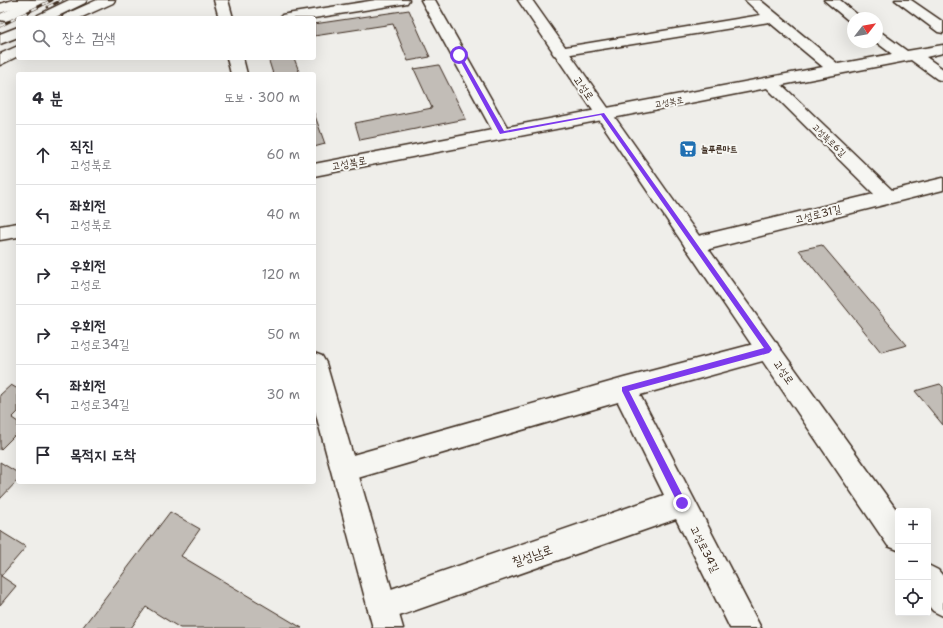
<!DOCTYPE html>
<html lang="ko">
<meta charset="utf-8">
<style>
:root{--surface:#fff;--page:#f7f7f7;--text:#2b2b33;--muted:#7c7c81;--line:#e1e1e2}
body{margin:0;font-family:"Shantell Sans","Poor Story",sans-serif;background:var(--page);color:var(--text)}
.controls{position:absolute;right:12px;bottom:12px;display:grid;overflow:hidden;border-radius:4px;box-shadow:0 4px 16px #0002}
.controls button{width:36px;height:36px;display:grid;place-items:center;padding:0;border:0;border-bottom:1px solid var(--line);background:var(--surface);color:var(--text);font:20px sans-serif}
.compass{position:absolute;left:847px;top:12px;width:36px;height:36px;border-radius:50%;background:var(--surface);box-shadow:0 4px 16px #0002;rotate:59deg}
.stop{position:absolute;width:12px;height:12px;margin:-9px;border:3px solid #7c3aed;border-radius:50%;background:#fff}
.stop.end{background:#7c3aed;border-color:#fff;box-shadow:0 1px 4px #0008}
.list{margin:0;padding:0;list-style:none}
h2{display:flex;justify-content:space-between;align-items:center;height:52px;margin:0;padding:0 16px;font-size:17px}
h2 small{font-size:13px;font-weight:400;color:var(--muted)}
.list li{display:grid;grid-template-columns:26px 1fr auto;gap:12px;align-items:center;box-sizing:border-box;height:60px;padding:0 16px;border-top:1px solid var(--line)}
.list b{display:block;font-size:15px;white-space:nowrap}
.list p{margin:0;font-size:13px;white-space:nowrap;color:var(--muted)}
.list em{font-size:13px;font-style:normal;color:var(--muted)}
.icon{flex:none;width:22px;height:22px;fill:none;stroke:currentColor;stroke-width:2;stroke-linecap:round;stroke-linejoin:round}
.map{position:relative;flex:none;width:943px;height:628px;overflow:hidden}
.search{position:absolute;background:var(--surface);box-shadow:0 4px 16px #0002;left:16px;top:16px;width:300px;height:44px;display:flex;align-items:center;gap:10px;box-sizing:border-box;padding:0 14px;border-radius:4px;color:var(--muted);font-size:15px}
.panel{position:absolute;background:var(--surface);box-shadow:0 4px 16px #0002;left:16px;top:72px;width:300px;height:412px;border-radius:4px}
.map>svg:first-child{display:block}
.building{fill:#c2bdb7;stroke:#3b2a1e}
.lines{fill:none;stroke-linecap:round;stroke-linejoin:round}
.street-casing{stroke:#3b2a1e;stroke-width:3}
.secondary-casing{stroke:#3b2a1e;stroke-width:3}
.street{fill:#f6f6f2;fill-rule:evenodd}
.secondary{fill:#f6f6f2;fill-rule:evenodd}
.rail-casing{stroke:#3b2a1e;stroke-width:3}
.rail{stroke:#f6f6f2;stroke-width:2;stroke-dasharray:6;stroke-linecap:butt}
.route{fill:#7c3aed}
.labels{text-anchor:middle;stroke-width:4;stroke-linejoin:round;paint-order:stroke}
.far-street-label{font-size:9px;fill:#3b2a1e;stroke:#f6f6f2}
.far-poi-label{font-size:9px;font-weight:bold;fill:#3b2a1e;stroke:#f6f6f2;text-anchor:start}
.street-label{font-size:11px;fill:#3b2a1e;stroke:#f6f6f2}
.near-street-label{font-size:13px;fill:#3b2a1e;stroke:#f6f6f2}
</style>
<div class="map">
<svg width="943" height="628" viewBox="0 0 943 628">
<rect width="100%" height="100%" fill="#efeeea"/>
<filter id="ink" filterUnits="userSpaceOnUse"><feTurbulence type="fractalNoise" baseFrequency=".025" numOctaves="2"/><feDisplacementMap in="SourceGraphic" scale="8" xChannelSelector="R" yChannelSelector="G"/><feConvolveMatrix kernelMatrix="1 2 1 2 8 2 1 2 1" color-interpolation-filters="sRGB"/></filter>
<g filter="url(#ink)">
<g class="building">
<path d="M 409,10 L 430,57 L 408,61 L 393,24 L 314,36 L 314,24 Z"/>
<path d="M 268,58 L 294,58 L 300,74 L 273,74 Z"/>
<path d="M 439,65 L 466,119 L 360,140 L 355,123 L 432,108 L 414,69 Z"/>
<path d="M 314,113 L 325,144 L 314,147 Z"/>
<path d="M 822,245 L 907,345 L 881,352 L 799,250 Z"/>
<path d="M 940,384 L 943,387 L 943,425 L 915,391 Z"/>
<path d="M 11,385 L 18,389 L 18,412 L 12,418 L 18,422 L 18,432 L 0,450 L 0,395 Z"/>
<path d="M 0,462 L 18,473 L 18,480 L 0,499 Z"/>
<path d="M 170,512 L 200,529 L 181,556 L 302,628 L 180,628 L 146,607 L 131,628 L 82,628 Z"/>
<path d="M 0,531 L 26,547 L 1,576 L 16,586 L 0,605 Z"/>
</g>
<g class="lines">
<g class="street-casing">
<g id="street">
<path d="M 13,0 L 33,0 L 31,3 L 0,13 L 0,4 Z"/>
<path d="M 97,0 L 115,0 L 113,3 L 80,18 L 62,18 L 64,15 Z"/>
<path d="M 376,0 L 409,0 L 407,3 L 402,4 L 314,18 L 280,18 L 282,15 L 287,14 Z"/>
<path d="M 421,0 L 435,0 L 507,127 L 823,67 L 769,22 L 559,56 L 554,55 L 552,52 L 554,49 L 559,48 L 761,15 L 745,0 L 760,0 L 838,64 L 892,54 L 876,42 L 877,42 L 877,32 L 882,33 L 907,51 L 943,45 L 943,53 L 926,57 L 943,69 L 943,81 L 937,79 L 911,60 L 782,85 L 892,190 L 943,178 L 943,190 L 694,253 L 687,250 L 684,245 L 687,240 L 694,237 L 874,194 L 767,88 L 314,176 L 314,164 L 492,130 Z"/>
<path d="M 824,0 L 840,0 L 861,18 L 853,18 L 853,22 L 849,21 Z"/>
<path d="M 895,0 L 911,0 L 943,22 L 943,33 L 938,32 Z"/>
<path d="M 18,46 L 18,56 L 0,65 L 0,54 Z"/>
<path d="M 18,223 L 18,237 L 0,240 L 0,226 Z"/>
<path d="M 769,340 L 777,343 L 780,350 L 777,357 L 640,395 L 761,628 L 730,628 L 676,519 L 382,622 L 371,618 L 367,607 L 371,596 L 664,495 L 618,402 L 344,482 L 335,478 L 331,469 L 335,460 L 624,378 Z"/>
</g>
</g>
<g class="secondary-casing">
<g id="secondary">
<path d="M 30,0 L 48,0 L 46,3 L 10,20 L 5,21 L 0,20 L 0,14 Z"/>
<path d="M 69,0 L 87,0 L 85,3 L 54,18 L 36,18 L 38,15 Z"/>
<path d="M 214,0 L 228,0 L 233,18 L 219,18 Z"/>
<path d="M 518,0 L 532,0 L 671,197 L 898,512 L 898,550 L 888,546 Z"/>
<path d="M 18,27 L 18,37 L 0,44 L 0,34 Z"/>
<path d="M 227,58 L 243,58 L 247,74 L 231,74 Z"/>
<path d="M 314,353 L 322,356 L 326,363 L 403,628 L 373,628 L 314,407 Z"/>
<path d="M 928,565 L 938,570 L 943,576 L 943,616 L 933,611 L 928,605 Z"/>
</g>
</g>
<use href="#street" class="street"/>
<use href="#secondary" class="secondary"/>
<g class="rail-casing">
<g id="rail">
<path d="M 48,7 L 62,0"/>
<path d="M 0,26 L 52,0"/>
</g>
</g>
<use href="#rail" class="rail"/>
</g>
</g>
<path class="route" d="M 459,53 L 461,55 L 504,131 L 604,113 L 771,348 L 772,350 L 769,353 L 629,391 L 685,500 L 685,506 L 679,506 L 622,391 L 622,387 L 764,348 L 601,115 L 500,134 L 457,55 Z"/>
<defs>
<g id="supermarket-square" transform="scale(0.9)"><rect x="-9" y="-9" width="18" height="18" rx="4" fill="#1f6fb2" stroke="#f6f6f2"/><path d="M-6-5.5h2.5l.6 2H6L4.5 2H-2.5L-4.4-4H-6ZM-1.5 3.2a1.3 1.3 0 1 0 .1 0ZM3 3.2a1.3 1.3 0 1 0 .1 0Z" fill="#fff"/></g>
</defs>
<g fill-rule="evenodd">
<use href="#supermarket-square" x="688" y="149"/>
</g>
<g class="labels">
<g class="far-street-label">
<text transform="translate(669 102) rotate(-10)" y="3">고성북로</text>
<text transform="translate(829 140) rotate(44)" y="3">고성북로6길</text>
</g>
<g class="far-poi-label">
<text x="701" y="152">늘푸른마트</text>
</g>
<g class="street-label">
<text transform="translate(584 88) rotate(55)" y="4">고성로</text>
<text transform="translate(349 163) rotate(-11)" y="4">고성북로</text>
<text transform="translate(818 214) rotate(-14)" y="4">고성로31길</text>
<text transform="translate(784 372) rotate(55)" y="4">고성로</text>
<text transform="translate(705 549) rotate(63)" y="4">고성로34길</text>
</g>
<g class="near-street-label">
<text transform="translate(532 555) rotate(-19)" y="5">칠성남로</text>
</g>
</g>
</svg>
<div class="controls">
<button>+</button>
<button>−</button>
<button><svg class="icon" aria-label="locate" viewBox="0 0 24 24"><circle cx="12" cy="12" r="6"/><path d="M12 2v4M12 18v4M2 12h4M18 12h4"/></svg></button>
</div>
<svg class="compass" viewBox="-18 -18 36 36"><path d="M0-13l5 13h-10z" fill="#e53935"/><path d="M0 13l5-13h-10z" fill="#7c7c81"/></svg>
<div class="stop" style="left:459px;top:55px"></div>
<div class="stop end" style="left:682px;top:503px"></div>
<div class="search"><svg class="icon" aria-label="search" viewBox="0 0 24 24"><circle cx="10" cy="10" r="6"/><path d="M15 15l6 6"/></svg>장소 검색</div>
<section class="panel">
<h2>4 분<small>도보 · 300 m</small></h2>
<ul class="list">
<li><svg class="icon" aria-label="ahead" viewBox="0 0 24 24"><path d="M12 20V5M6 11l6-6 6 6"/></svg><div><b>직진</b><p>고성북로</p></div><em>60 m</em></li>
<li><svg class="icon" aria-label="left" viewBox="0 0 24 24"><path d="M17 20v-9H6M10 6l-5 5 5 5"/></svg><div><b>좌회전</b><p>고성북로</p></div><em>40 m</em></li>
<li><svg class="icon" aria-label="right" viewBox="0 0 24 24"><path d="M7 20v-9h11M14 6l5 5-5 5"/></svg><div><b>우회전</b><p>고성로</p></div><em>120 m</em></li>
<li><svg class="icon" aria-label="right" viewBox="0 0 24 24"><path d="M7 20v-9h11M14 6l5 5-5 5"/></svg><div><b>우회전</b><p>고성로34길</p></div><em>50 m</em></li>
<li><svg class="icon" aria-label="left" viewBox="0 0 24 24"><path d="M17 20v-9H6M10 6l-5 5 5 5"/></svg><div><b>좌회전</b><p>고성로34길</p></div><em>30 m</em></li>
<li><svg class="icon" aria-label="arrive" viewBox="0 0 24 24"><path d="M6 21V4h12l-3 4 3 4H6"/></svg><div><b>목적지 도착</b></div></li>
</ul>
</section>
</div>
